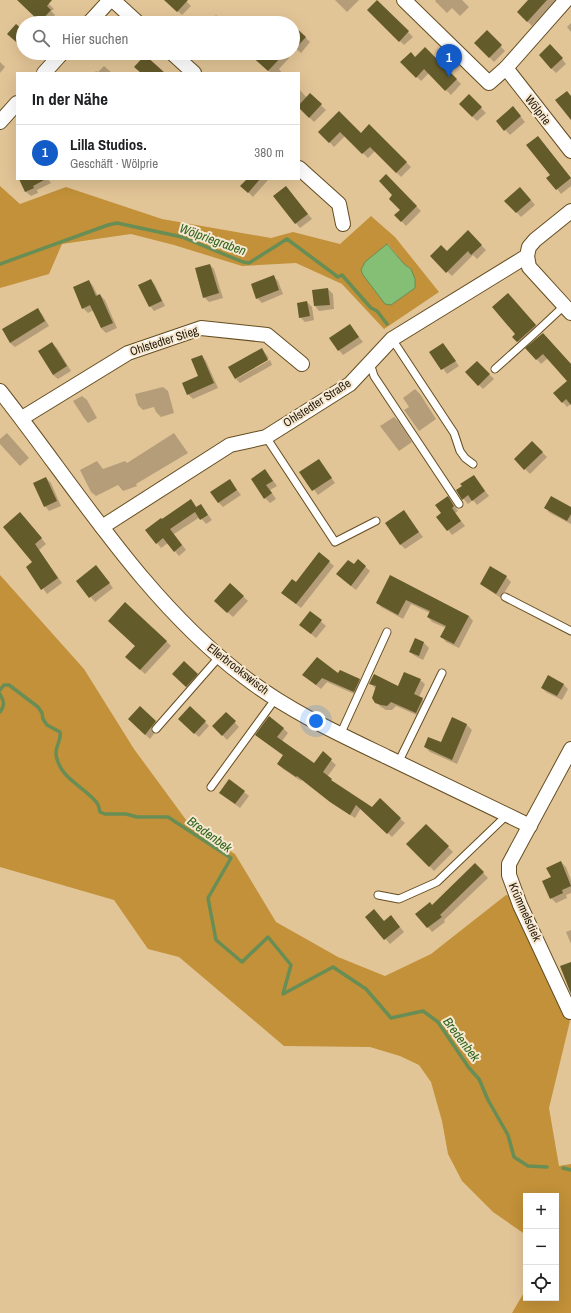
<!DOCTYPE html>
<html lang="de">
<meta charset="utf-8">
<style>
:root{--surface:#fff;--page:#f2f2f2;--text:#202124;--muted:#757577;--line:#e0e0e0;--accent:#135bc6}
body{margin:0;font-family:"Archivo Narrow",sans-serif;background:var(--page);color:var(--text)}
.controls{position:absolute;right:12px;bottom:12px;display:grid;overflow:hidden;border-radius:0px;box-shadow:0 4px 16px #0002}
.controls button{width:36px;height:36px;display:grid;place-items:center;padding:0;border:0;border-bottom:1px solid var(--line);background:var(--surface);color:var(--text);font:20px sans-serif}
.you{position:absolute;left:316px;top:721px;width:14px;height:14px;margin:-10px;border:3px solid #fff;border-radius:50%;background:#1a73e8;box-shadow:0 0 0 6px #1a73e833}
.badge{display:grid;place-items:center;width:26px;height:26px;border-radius:50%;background:var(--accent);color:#fff;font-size:13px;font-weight:700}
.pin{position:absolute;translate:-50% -33px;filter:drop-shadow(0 1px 2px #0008)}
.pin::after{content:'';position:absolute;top:21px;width:14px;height:12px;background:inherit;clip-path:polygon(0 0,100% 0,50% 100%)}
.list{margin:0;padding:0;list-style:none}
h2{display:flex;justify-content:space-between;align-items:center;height:52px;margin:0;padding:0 16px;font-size:17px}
h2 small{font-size:13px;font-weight:400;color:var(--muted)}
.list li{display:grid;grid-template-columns:26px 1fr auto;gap:12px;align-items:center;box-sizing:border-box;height:56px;padding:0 16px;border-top:1px solid var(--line)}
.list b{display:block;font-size:15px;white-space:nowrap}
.list p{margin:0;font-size:13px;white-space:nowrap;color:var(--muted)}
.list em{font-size:13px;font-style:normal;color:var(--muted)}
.icon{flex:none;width:22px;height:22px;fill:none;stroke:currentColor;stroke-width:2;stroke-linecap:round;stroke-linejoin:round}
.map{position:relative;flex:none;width:571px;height:1313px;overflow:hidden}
.search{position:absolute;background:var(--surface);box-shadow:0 4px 16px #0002;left:16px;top:16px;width:284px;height:44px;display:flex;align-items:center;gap:10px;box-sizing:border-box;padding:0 14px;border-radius:22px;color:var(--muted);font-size:15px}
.panel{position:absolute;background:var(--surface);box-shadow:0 4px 16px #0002;left:16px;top:72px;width:284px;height:108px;border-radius:0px}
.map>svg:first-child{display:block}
.forest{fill:#c29139;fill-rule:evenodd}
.water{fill:#85bf76;stroke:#688e55}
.shadow{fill:#0003}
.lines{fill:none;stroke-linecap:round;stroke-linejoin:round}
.stream{stroke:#688e55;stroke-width:3.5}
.building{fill:#645b2b}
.lane-casing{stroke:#654d21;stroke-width:9}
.street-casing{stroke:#654d21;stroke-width:16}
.lane{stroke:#fff;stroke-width:7}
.street{stroke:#fff;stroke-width:14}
.labels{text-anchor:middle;stroke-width:4;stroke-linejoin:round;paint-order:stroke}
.street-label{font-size:12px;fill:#251b09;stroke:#f7e8d1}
.water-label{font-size:13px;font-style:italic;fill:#2e651d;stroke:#f7e8d1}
</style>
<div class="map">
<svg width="571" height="1313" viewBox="0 0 571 1313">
<rect width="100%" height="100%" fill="#e2c597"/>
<g class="forest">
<path d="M 0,186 L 20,204 L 66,187 L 162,219 L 271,238 L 293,232 L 340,244 L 371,216 L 395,237 L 439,292 L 384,329 L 342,284 L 296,263 L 242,266 L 174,245 L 131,234 L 62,244 L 49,274 L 0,288 ZM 388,244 L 404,264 L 411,269 L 361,270 Z"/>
<path d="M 0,575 L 84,669 L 134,749 L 192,828 L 235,854 L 276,922 L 338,957 L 385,976 L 431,954 L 506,895 L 514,897 L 570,1021 L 549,1108 L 559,1166 L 571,1164 L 571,1313 L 512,1313 L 526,1289 L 526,1298 L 556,1298 L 556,1196 L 526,1196 L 526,1235 L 493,1212 L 462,1181 L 448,1154 L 442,1121 L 431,1082 L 419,1065 L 400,1056 L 370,1047 L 284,1046 L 179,957 L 148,949 L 114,900 L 0,867 Z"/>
</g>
<path class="water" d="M 387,244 L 404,264 L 411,269 L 415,279 L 415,288 L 391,305 L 385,304 L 363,275 L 361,270 L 365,262 Z"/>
<g class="shadow">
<path d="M 36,0 L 45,0 L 54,9 L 51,11 L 55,15 L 48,23 L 43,23 L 23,4 Z"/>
<path d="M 166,0 L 185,0 L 191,6 L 182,15 Z"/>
<path d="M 335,0 L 359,0 L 347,12 Z"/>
<path d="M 436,0 L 462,0 L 469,7 L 460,16 L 452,8 L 447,13 L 435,1 Z"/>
<path d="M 529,0 L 556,0 L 532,26 L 518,12 Z"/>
<path d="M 377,1 L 413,37 L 404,45 L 368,10 Z"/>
<path d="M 216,15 L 225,23 L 209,23 Z"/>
<path d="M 571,23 L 571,32 L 567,27 Z"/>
<path d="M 487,32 L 505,51 L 494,62 L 475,43 Z"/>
<path d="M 293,34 L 305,37 L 310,42 L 301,53 L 293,46 Z"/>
<path d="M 425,48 L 461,84 L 451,95 L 429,73 L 421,81 L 402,62 L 415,58 Z"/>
<path d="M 555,50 L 566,64 L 556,73 L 551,68 Z"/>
<path d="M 240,53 L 284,53 L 289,58 L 279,69 L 282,73 L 271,73 L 251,55 L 246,59 Z"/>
<path d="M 0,62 L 5,67 L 0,73 Z"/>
<path d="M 104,66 L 112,73 L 94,73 L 96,71 L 98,72 Z"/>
<path d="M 299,89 L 307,98 L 310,95 L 326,110 L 314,122 L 299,107 Z"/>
<path d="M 469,96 L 486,113 L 477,121 L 460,104 Z"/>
<path d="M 517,112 L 525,122 L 510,135 L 497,121 Z"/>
<path d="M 339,113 L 361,134 L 369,126 L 411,167 L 401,177 L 375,151 L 368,158 L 345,136 L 334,147 L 320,132 Z"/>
<path d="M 538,137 L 571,178 L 571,186 L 561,194 L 557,189 L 551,175 Z"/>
<path d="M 386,175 L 421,211 L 406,226 L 396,215 L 401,210 Z"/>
<path d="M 20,179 L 48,179 L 51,183 L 37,190 L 38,193 L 31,196 L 26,192 Z"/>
<path d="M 248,179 L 267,179 L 268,180 L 253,197 L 242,186 Z"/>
<path d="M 286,187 L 312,219 L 300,228 L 274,196 Z"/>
<path d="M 525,193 L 535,205 L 521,217 L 506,201 Z"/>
<path d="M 468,232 L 486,250 L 477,259 L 473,255 L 452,276 L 431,256 L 447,252 Z"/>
<path d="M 210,265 L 214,269 L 223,298 L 209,302 L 204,297 Z"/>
<path d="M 273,276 L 278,281 L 283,294 L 262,303 L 257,298 Z"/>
<path d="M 151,280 L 155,285 L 165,306 L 154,311 L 150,306 Z"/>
<path d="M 89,281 L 93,286 L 98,296 L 100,295 L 105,300 L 117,328 L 106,333 L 101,328 L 94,310 L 88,313 L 83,308 Z"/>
<path d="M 328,289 L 333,294 L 334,309 L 319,311 L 315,306 Z"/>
<path d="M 513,299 L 540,330 L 522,346 L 514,337 L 517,334 Z"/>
<path d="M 307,302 L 312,307 L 314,320 L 305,322 L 300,317 Z"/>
<path d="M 37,309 L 42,314 L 49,326 L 15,347 L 10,343 Z"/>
<path d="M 350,326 L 363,342 L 343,355 L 339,350 Z"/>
<path d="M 543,334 L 571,364 L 571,404 L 567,407 L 555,393 L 568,382 L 548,358 L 541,364 L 527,348 Z"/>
<path d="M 52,344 L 57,348 L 71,371 L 58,379 L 53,375 Z"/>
<path d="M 443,344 L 459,366 L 447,374 L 431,352 Z"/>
<path d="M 262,349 L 269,358 L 235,378 Z"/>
<path d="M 202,356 L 206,361 L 218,388 L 193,399 L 188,394 L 199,377 Z"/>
<path d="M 270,360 L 272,365 L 240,383 L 236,379 Z"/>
<path d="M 477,362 L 494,379 L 483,389 L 467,373 Z"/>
<path d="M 163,387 L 168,391 L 174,413 L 161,417 L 156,412 L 154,407 L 143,410 L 138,405 L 135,394 Z"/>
<path d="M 415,389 L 420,394 L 436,419 L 419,431 L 404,410 L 409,407 L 403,398 Z"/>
<path d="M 82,396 L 87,400 L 97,418 L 88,423 L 84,418 L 73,401 Z"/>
<path d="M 394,417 L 399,422 L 412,442 L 399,451 L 380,426 Z"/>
<path d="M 7,433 L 29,458 L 20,466 L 0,444 L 0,439 Z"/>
<path d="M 174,433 L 188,453 L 136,484 L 137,486 L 123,491 L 118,485 L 96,496 L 91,492 L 80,470 L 97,461 L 103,469 L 125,461 L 127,463 Z"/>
<path d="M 532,442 L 547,457 L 530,474 L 515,459 Z"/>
<path d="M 319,460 L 335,483 L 318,495 L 301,472 Z"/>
<path d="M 265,470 L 277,486 L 270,490 L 276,499 L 270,503 L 265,498 Z"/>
<path d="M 474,476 L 489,496 L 477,505 L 473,500 L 468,504 L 457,491 Z"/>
<path d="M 46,478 L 51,483 L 61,506 L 49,511 L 45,506 Z"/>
<path d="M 229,480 L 241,495 L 223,507 L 218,502 Z"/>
<path d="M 448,497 L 458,511 L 455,513 L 465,526 L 452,535 L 438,517 L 443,514 Z"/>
<path d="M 191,500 L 197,508 L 201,505 L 212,520 L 206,524 L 200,517 L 174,534 L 186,550 L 179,556 L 168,543 L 161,548 L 157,543 L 162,520 Z"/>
<path d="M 545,508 L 571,508 L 571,524 L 550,513 Z"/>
<path d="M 403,511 L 423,537 L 405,549 L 400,544 Z"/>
<path d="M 25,518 L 46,544 L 39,550 L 62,583 L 47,594 L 27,567 L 34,562 Z"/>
<path d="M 320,554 L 334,566 L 301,608 L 287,597 L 296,583 Z"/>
<path d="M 358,560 L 370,571 L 356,590 L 342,579 Z"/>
<path d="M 100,571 L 113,588 L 95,602 L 77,581 Z"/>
<path d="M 391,577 L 469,616 L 473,621 L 459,648 L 446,642 L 442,637 L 446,628 L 432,622 L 428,617 L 430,613 L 411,604 L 403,619 L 381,607 L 377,602 Z"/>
<path d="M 506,577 L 511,582 L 501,598 L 486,588 L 481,584 Z"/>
<path d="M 230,584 L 248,601 L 233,617 L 215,601 Z"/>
<path d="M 310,612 L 326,626 L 316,638 L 305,629 Z"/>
<path d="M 416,640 L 424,643 L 429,648 L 423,660 L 415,656 L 410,652 Z"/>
<path d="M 166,641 L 171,646 L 145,674 L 131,661 L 136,646 Z"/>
<path d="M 197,675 L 202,679 L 191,691 L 178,679 Z"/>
<path d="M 339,675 L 359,679 L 364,684 L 359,696 L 327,682 L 321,689 L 308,679 Z"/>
<path d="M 420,680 L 425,684 L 419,697 L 427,703 L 421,717 L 396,706 L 392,710 L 386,710 L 381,707 L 376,702 L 376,689 L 371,684 L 399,687 Z"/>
<path d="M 563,684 L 568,689 L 562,700 L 546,692 L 542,688 Z"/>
<path d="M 140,707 L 160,726 L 150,739 L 134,724 Z"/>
<path d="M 226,713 L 239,727 L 227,740 L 214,726 Z"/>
<path d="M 452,719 L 467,725 L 472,730 L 457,764 L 430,752 L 425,747 L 441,744 Z"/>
<path d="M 205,722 L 209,726 L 199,737 L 184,724 Z"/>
<path d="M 283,728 L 288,733 L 282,741 L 314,764 L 323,753 L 336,765 L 327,777 L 335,784 L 372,808 L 380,800 L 405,823 L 392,837 L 361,808 L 355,818 L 336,806 L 302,780 L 301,781 L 283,769 L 278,764 L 284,756 L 261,739 Z"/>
<path d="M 244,792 L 249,796 L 240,808 L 220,793 Z"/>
<path d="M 426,825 L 453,852 L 434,871 L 408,844 Z"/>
<path d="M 561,862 L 566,867 L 571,880 L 571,893 L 566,895 L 567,898 L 556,903 L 551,898 L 552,878 Z"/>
<path d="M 475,864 L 488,878 L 444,920 L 445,922 L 432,932 L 417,914 L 432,906 Z"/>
<path d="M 366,917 L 385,922 L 395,921 L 404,932 L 390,944 Z"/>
<path d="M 571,930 L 571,944 L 566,932 Z"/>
</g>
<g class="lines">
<g class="stream">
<path d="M 0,264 L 108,225 L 117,223 L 182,237 L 243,262 L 249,263 L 287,239 L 338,277 L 342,275 L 371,308 L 377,311 L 387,324"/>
<path d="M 0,690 L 4,685 L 9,685 L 38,707 L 42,713 L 43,719 L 47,725 L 60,732 C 62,742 52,748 58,762 C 64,780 87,789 97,803 C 99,805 99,809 100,812 L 105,814 L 126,814 L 137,817 L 168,817 L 231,858 L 208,898 L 216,940 L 242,962 L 268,937 L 291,965 L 283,994 L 333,967 L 366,989 L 391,1018 L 423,1011 L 438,1022 L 469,1068 L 479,1079 L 488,1100 L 508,1135 L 514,1157 L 528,1166 L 547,1167"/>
<path d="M 0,694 C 4,701 5,705 0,712"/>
<path d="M 563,1168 L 571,1170"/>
</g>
</g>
<g class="building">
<path d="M 17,0 L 52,0 L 47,6 L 51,10 L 40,22 Z"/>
<path d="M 164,0 L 188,0 L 177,12 Z"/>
<path d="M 377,0 L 409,31 L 399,42 L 367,10 Z"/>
<path d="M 528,0 L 547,0 L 527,22 L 517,12 Z"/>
<path d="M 16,24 L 23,30 L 23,48 L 7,34 Z"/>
<path d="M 293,25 L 306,37 L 293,51 Z"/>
<path d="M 487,30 L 502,45 L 489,58 L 474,43 Z"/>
<path d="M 550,44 L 563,58 L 551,69 L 539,55 Z"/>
<path d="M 425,47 L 457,79 L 445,91 L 424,69 L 416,78 L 400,62 L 411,52 L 415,57 Z"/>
<path d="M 248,53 L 285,53 L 268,71 Z"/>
<path d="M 145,55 L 165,73 L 141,73 L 134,67 Z"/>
<path d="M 567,91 L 571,96 L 571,120 L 555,100 Z"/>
<path d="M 310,93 L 322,104 L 309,118 L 299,108 L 299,105 Z"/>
<path d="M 469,94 L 482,107 L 472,117 L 459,104 Z"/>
<path d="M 513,106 L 521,116 L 504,131 L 496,121 Z"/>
<path d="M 339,111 L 361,133 L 369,124 L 407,162 L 396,173 L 370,147 L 362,154 L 340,132 L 329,143 L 318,132 Z"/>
<path d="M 538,136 L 571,178 L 556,190 L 546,178 L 550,175 L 526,145 Z"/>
<path d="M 386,174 L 417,206 L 401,222 L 394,215 L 400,210 L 389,199 L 392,195 L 379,181 Z"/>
<path d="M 19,179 L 46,179 L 33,186 L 34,188 L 25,192 Z"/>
<path d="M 247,179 L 260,179 L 248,193 L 240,186 Z"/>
<path d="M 286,186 L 308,214 L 295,224 L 273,196 Z"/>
<path d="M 520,187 L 531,200 L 516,213 L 504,201 Z"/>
<path d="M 468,230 L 482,245 L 471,255 L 468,251 L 446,273 L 430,256 L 441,245 L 447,251 Z"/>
<path d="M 210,264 L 219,293 L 203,298 L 195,268 Z"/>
<path d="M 274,275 L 279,290 L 256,299 L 251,284 Z"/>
<path d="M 151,279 L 162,301 L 149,307 L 138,285 Z"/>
<path d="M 89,280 L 96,296 L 100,294 L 113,323 L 101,328 L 90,305 L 82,309 L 73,287 Z"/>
<path d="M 328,288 L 330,305 L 314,306 L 312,290 Z"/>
<path d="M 508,293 L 536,325 L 517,342 L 512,337 L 515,334 L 492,307 Z"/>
<path d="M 307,301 L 310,316 L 299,318 L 297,303 Z"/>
<path d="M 38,308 L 45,321 L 10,343 L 2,329 Z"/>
<path d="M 350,324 L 359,337 L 338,351 L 329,338 Z"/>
<path d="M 543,333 L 571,364 L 571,405 L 566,399 L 562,403 L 553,393 L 567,381 L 543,354 L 536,360 L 525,348 Z"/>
<path d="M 52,342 L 67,366 L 53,375 L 38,351 Z"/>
<path d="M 443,343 L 456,361 L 441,370 L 429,352 Z"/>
<path d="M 262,348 L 268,360 L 235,379 L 228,367 Z"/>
<path d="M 202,355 L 214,383 L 187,395 L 182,383 L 198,376 L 191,359 Z"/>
<path d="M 477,361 L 490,374 L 478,386 L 465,372 Z"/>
<path d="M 532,441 L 543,452 L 524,470 L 514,459 Z"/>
<path d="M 319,459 L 332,478 L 312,491 L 299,472 Z"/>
<path d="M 265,469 L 273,481 L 266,485 L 272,493 L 264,499 L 251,479 Z"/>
<path d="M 474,475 L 485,491 L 472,501 L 468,495 L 462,500 L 456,490 L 462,486 L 460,484 Z"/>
<path d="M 46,477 L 57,501 L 44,507 L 33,483 Z"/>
<path d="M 230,479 L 237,490 L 218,503 L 210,492 Z"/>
<path d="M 448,496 L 454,506 L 452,508 L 461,521 L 447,531 L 436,517 L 441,513 L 435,505 Z"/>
<path d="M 551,496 L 571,507 L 571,514 L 567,521 L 544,508 Z"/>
<path d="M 191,499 L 196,507 L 201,504 L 208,515 L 200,520 L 195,512 L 170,529 L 182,545 L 174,552 L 163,538 L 156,544 L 145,530 L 161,518 L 162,519 Z"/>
<path d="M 404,510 L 419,532 L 400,545 L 385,523 Z"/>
<path d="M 20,512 L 42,538 L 35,544 L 58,578 L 41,590 L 26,567 L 32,562 L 3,527 Z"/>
<path d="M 319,552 L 330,561 L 296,604 L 281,593 L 292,579 L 296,582 Z"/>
<path d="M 358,559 L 366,566 L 351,586 L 336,574 L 348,560 L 354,564 Z"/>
<path d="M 96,565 L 110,583 L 89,598 L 76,581 Z"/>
<path d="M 490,566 L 507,576 L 496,594 L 480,584 Z"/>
<path d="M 390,575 L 469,616 L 454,644 L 440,637 L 446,626 L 427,617 L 430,611 L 406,600 L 398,615 L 376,603 Z"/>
<path d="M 230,583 L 244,596 L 227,613 L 214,601 Z"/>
<path d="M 125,602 L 167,641 L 140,670 L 125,657 L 135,646 L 108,621 Z"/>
<path d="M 310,611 L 322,620 L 311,634 L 299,625 Z"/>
<path d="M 415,638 L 424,642 L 419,656 L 409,652 Z"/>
<path d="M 317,657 L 338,673 L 340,670 L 360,679 L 354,692 L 322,678 L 316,685 L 302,675 Z"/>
<path d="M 184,661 L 198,674 L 186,687 L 172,674 Z"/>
<path d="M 404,672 L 421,679 L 414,694 L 423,698 L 416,713 L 391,702 L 387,706 L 381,705 L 375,703 L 372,698 L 376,686 L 369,684 L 374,674 L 398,686 Z"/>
<path d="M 548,675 L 564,684 L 557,696 L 541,688 Z"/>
<path d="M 140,706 L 156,721 L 145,735 L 128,719 Z"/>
<path d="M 190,706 L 206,721 L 194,734 L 178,719 Z"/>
<path d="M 226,712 L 236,721 L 222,736 L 212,726 Z"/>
<path d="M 269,716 L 284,728 L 277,737 L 314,763 L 323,751 L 332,759 L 323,772 L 332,779 L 331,780 L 372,807 L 380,798 L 401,818 L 387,834 L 356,805 L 350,815 L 330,802 L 297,776 L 296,777 L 277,764 L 283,755 L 255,735 Z"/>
<path d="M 452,717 L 467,724 L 452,760 L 424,747 L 428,737 L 441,742 Z"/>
<path d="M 229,779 L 245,791 L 235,804 L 219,793 Z"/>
<path d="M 426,824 L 449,846 L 429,867 L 406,844 Z"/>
<path d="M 561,861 L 571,886 L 562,890 L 563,893 L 550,899 L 542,881 L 551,877 L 546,868 Z"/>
<path d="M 475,863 L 484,872 L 440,915 L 442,917 L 427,928 L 415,914 L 430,902 L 432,905 Z"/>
<path d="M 374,909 L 384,921 L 391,915 L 400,927 L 384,940 L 365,917 Z"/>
<path d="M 571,962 L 571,994 L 560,966 Z"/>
</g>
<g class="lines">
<g class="lane-casing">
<g id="lane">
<path d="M 392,339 L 454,433 L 460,451 L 465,458 L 473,464"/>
<path d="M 370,363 L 374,376 L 459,504"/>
<path d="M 495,369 L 534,334 L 564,306"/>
<path d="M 266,437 L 335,542 L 376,521"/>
<path d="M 505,597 L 571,631"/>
<path d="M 156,729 L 220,656"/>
<path d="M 340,735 L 387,632"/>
<path d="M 398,763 L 442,673"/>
<path d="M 211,787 L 276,698"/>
<path d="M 378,895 L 399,899 L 437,882 L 507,815"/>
</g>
</g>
<g class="street-casing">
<g id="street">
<path d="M 113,0 L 138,23"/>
<path d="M 404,0 L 489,83 L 506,68 L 571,151"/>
<path d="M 89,23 L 110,0"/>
<path d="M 172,53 L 194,73"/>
<path d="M 506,68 L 566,0"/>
<path d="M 44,73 L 62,53"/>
<path d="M 0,122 L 17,103"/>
<path d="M 299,168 L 339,204 L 343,224"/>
<path d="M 527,256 L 529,267 L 571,313"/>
<path d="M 0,391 C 77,489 143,599 243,676 C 287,710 337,733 387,757 C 434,780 482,803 530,826"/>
<path d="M 22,418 L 128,353 L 201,328 L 267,335 L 302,364"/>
<path d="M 102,527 L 230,445 L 266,437 L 350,384 L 392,339 L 527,256 L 529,247 L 535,240 L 571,211"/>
<path d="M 570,1012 L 520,905 L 509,875 L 509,864 L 571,749"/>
</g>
</g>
<use href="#lane" class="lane"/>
<use href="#street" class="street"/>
</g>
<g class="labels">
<g class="street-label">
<text transform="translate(538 110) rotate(52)" y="4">Wölprie</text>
<text transform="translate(164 341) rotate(-18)" y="4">Ohlstedter Stieg</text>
<text transform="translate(317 403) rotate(-33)" y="4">Ohlstedter Straße</text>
<text transform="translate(238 669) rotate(38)" y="4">Ellerbrookswisch</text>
<text transform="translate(525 912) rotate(66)" y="4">Krümmelsdiek</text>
</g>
<g class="water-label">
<text transform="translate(213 239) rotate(20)" y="5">Wölpriegraben</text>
<text transform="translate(210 834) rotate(36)" y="5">Bredenbek</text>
<text transform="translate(462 1039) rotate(53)" y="5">Bredenbek</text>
</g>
</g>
</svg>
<div class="controls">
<button>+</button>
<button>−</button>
<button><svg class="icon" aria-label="locate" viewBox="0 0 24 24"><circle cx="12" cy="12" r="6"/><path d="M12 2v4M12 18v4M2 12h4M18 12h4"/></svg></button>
</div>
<div class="you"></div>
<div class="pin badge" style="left:449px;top:77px">1</div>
<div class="search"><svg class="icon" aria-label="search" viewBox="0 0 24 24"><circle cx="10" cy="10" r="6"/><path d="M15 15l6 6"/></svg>Hier suchen</div>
<section class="panel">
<h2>In der Nähe<small></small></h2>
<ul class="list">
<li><span class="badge">1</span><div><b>Lilla Studios.</b><p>Geschäft · Wölprie</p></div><em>380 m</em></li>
</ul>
</section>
</div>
